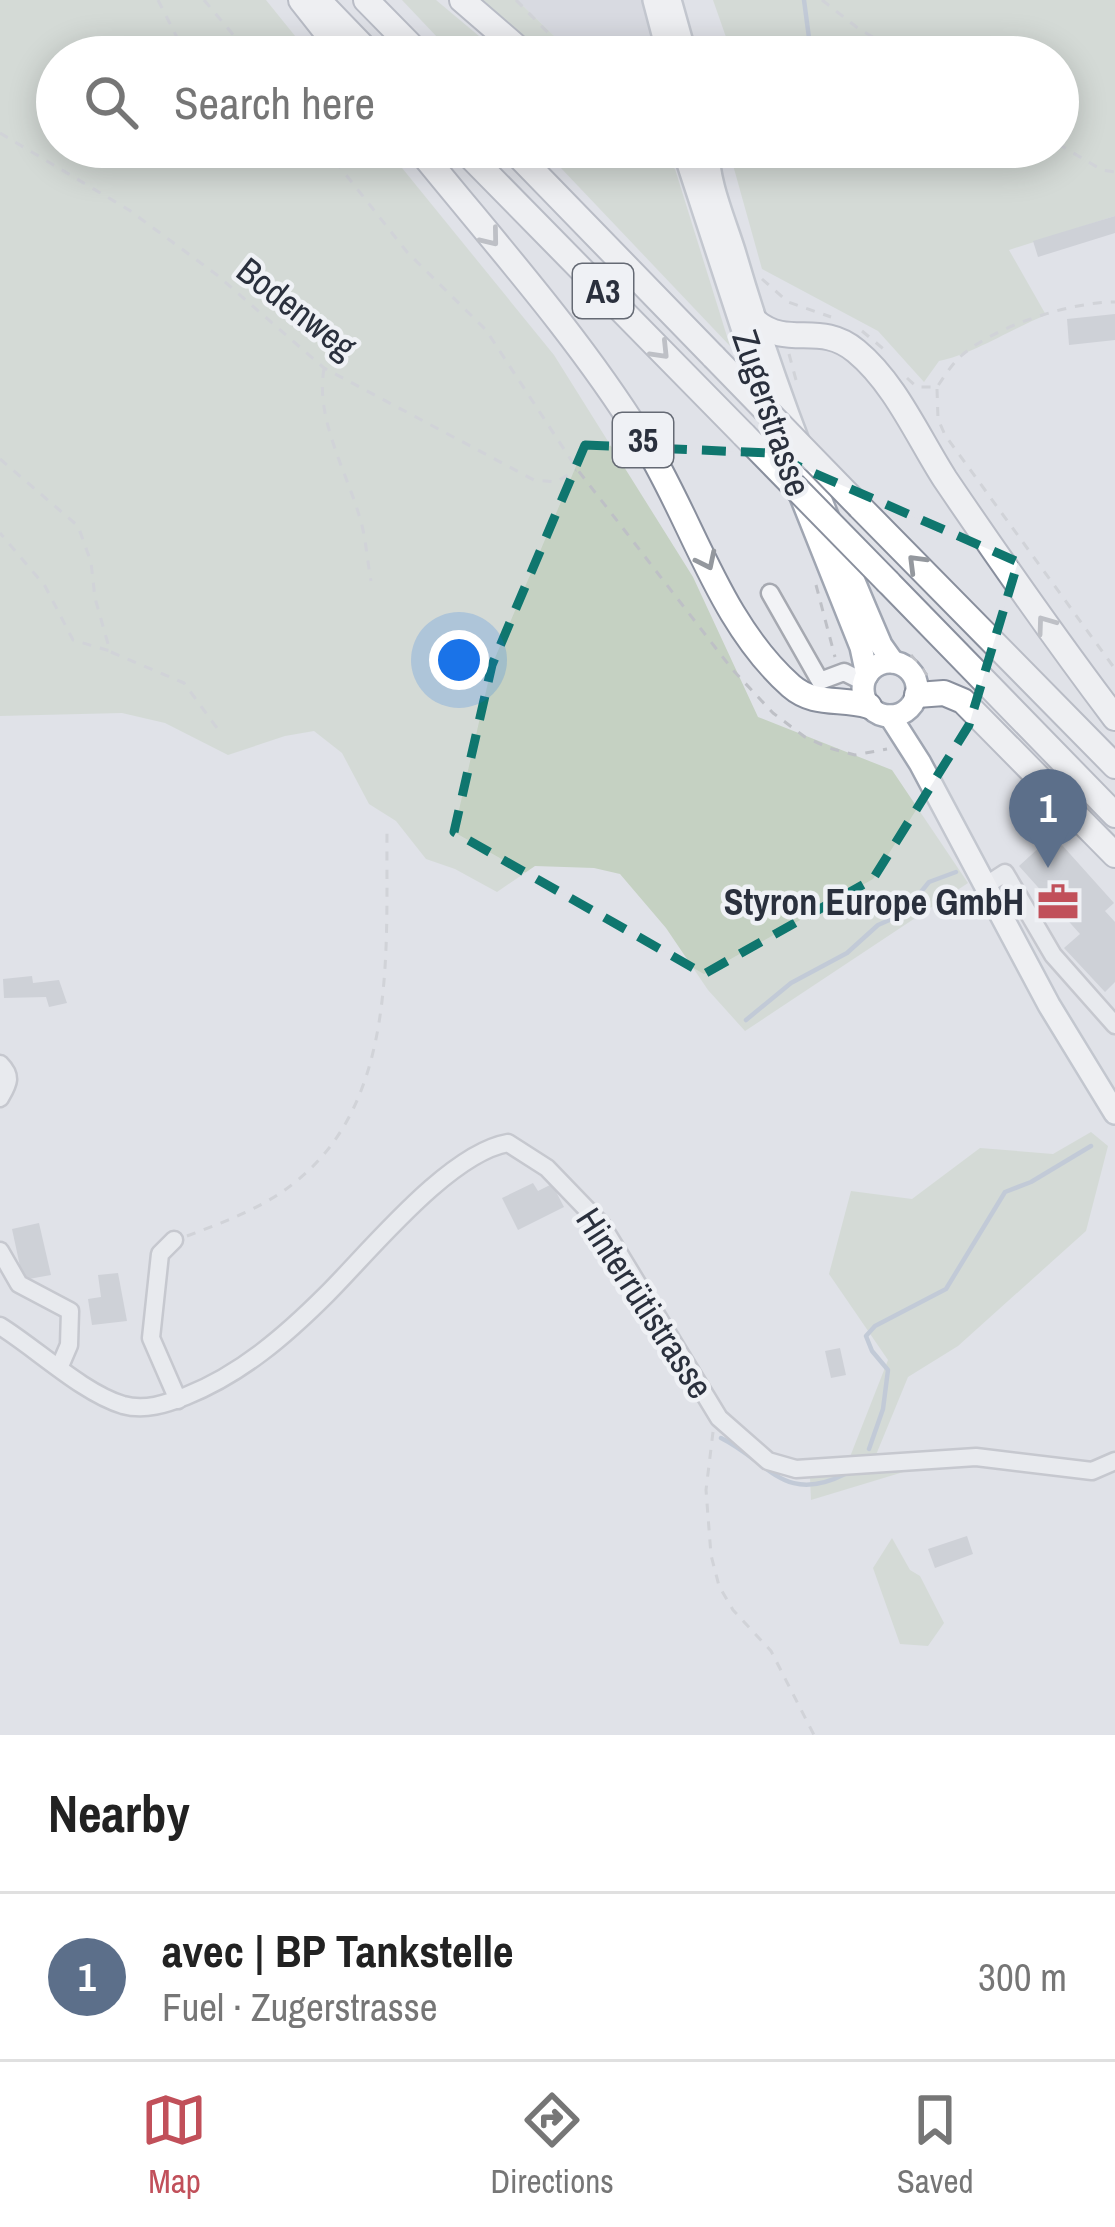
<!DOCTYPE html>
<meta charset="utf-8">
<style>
:root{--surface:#fff;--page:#f6f6f6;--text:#222;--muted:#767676;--line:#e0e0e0;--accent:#c1505a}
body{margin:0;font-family:"Archivo Narrow",sans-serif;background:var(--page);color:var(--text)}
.you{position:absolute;left:459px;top:660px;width:42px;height:42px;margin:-30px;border:9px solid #fff;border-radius:50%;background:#1a73e8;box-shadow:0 0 0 18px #1a73e833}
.badge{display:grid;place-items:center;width:78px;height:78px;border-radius:50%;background:var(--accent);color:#fff;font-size:39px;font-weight:700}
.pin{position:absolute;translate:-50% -99px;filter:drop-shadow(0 3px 6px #0008)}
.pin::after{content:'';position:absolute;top:63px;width:42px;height:36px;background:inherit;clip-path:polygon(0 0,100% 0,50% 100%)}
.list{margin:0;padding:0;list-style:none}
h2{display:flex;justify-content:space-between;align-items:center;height:156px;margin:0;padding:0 48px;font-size:51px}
h2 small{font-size:39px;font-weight:400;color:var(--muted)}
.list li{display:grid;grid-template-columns:78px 1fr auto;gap:36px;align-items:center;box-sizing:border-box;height:168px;padding:0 48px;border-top:3px solid var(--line)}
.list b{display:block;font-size:45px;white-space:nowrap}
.list p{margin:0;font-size:39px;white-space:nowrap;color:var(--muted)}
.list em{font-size:39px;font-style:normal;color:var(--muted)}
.icon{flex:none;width:66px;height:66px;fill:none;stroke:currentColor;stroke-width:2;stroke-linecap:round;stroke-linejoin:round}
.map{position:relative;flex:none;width:1115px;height:1735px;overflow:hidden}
.search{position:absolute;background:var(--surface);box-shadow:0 6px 30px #0003;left:36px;right:36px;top:36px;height:132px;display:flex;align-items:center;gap:30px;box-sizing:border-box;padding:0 42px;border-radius:66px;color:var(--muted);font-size:45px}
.sheet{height:324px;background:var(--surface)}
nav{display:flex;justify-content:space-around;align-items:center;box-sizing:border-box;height:168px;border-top:3px solid var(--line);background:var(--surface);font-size:33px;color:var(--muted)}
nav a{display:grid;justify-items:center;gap:6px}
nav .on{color:var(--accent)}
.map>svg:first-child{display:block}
.built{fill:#ced1d9}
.green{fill:#c5d1c2}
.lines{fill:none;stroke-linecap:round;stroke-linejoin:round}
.stream{stroke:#9eaec4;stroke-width:4.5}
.building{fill:#b8bcc4}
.minor-casing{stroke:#a6a9b1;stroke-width:21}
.major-casing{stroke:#a0a6b2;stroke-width:26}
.highway-casing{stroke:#898f9d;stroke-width:28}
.path{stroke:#bec0c6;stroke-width:3;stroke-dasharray:9 9;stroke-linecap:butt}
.minor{stroke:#f2f3f6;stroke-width:16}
.major{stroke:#fff;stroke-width:21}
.highway{stroke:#fff;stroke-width:24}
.highway-bridge-casing{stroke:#898f9d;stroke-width:28;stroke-linecap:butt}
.highway-bridge{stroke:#fff;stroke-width:24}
.oneway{stroke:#94989e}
.marked{fill:none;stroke:#0f766e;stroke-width:9;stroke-dasharray:24 15;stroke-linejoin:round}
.labels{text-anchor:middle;stroke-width:9;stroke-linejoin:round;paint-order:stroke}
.shield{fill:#eff1f5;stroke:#656a74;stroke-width:3}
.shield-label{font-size:33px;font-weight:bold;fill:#2a303d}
.street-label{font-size:36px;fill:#2a303d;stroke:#eff1f5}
.poi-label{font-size:36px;font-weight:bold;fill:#2a303d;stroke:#eff1f5;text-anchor:end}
</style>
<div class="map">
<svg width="1115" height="1735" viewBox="0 0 1115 1735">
<rect width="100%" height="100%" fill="#e0e2e8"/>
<path class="built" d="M 517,0 L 644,0 L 660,57 L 576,57 Z"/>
<g class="green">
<path d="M 0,0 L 266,0 L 312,57 L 57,57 L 57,147 L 385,147 L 554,355 L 693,577 L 758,717 L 892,770 L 968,883 L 745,1031 L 708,990 L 666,928 L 620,874 L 594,868 L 535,866 L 497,892 L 455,869 L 426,859 L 396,821 L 369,804 L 342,753 L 314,731 L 285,736 L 228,755 L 165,723 L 122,713 L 0,716 Z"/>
<path d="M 402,0 L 436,0 L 504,57 L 456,57 Z"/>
<path d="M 480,0 L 517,0 L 576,57 L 546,57 Z"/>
<path d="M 713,0 L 1115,0 L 1115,216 L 1009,250 L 1046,315 C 1013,328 971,355 939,361 L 924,382 L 878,331 L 762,269 L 733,165 L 758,165 L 762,147 L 1058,147 L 1058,57 L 733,57 Z"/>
<path d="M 541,147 L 640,147 L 675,169 L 730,346 Z"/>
<path d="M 1091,1132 L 1108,1146 L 1086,1231 L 958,1346 L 908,1377 L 871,1467 L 910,1470 L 811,1500 L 810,1478 L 846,1467 L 888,1360 L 829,1274 L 851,1191 L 912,1199 L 980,1148 L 1053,1154 Z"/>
<path d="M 892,1538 L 910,1570 L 920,1576 L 944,1623 L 928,1646 L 900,1644 L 873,1568 Z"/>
</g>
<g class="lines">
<g class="stream">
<path d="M 804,0 L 811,53"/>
<path d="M 746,1020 L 791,983 L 847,953 L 878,925 L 903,914 L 929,882 L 956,872"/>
<path d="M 721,1438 C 769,1462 784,1505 845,1474"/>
<path d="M 869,1449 L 883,1409 L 888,1370 L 872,1351 L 866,1336 L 875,1326 L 946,1289 L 1005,1192 L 1031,1182 L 1091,1146"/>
</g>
</g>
<g class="building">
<path d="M 1115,216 L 1115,233 L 1038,257 L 1033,241 Z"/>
<path d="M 1115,314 L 1115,340 L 1069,345 L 1067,319 Z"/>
<path d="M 1053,835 L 1114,903 L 1105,911 L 1115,922 L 1115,982 L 1105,992 L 1064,948 L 1080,934 L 1019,866 Z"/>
<path d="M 32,976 L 33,983 L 59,980 L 67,1003 L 49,1007 L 46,997 L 4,998 L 3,979 Z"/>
<path d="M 533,1183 L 538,1191 L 552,1184 L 564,1207 L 518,1230 L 502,1198 Z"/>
<path d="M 39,1223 L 51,1275 L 23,1280 L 12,1229 Z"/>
<path d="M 118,1273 L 127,1321 L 92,1325 L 88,1299 L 101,1297 L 98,1275 Z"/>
<path d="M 840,1348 L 846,1375 L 831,1378 L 825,1351 Z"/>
<path d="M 967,1536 L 973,1554 L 935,1568 L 928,1549 Z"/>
</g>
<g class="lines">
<g class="minor-casing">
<g id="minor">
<path d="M 770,593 L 820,681 L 844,672 L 864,682"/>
<path d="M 985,886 L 1005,873 L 1053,955 L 1115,1025"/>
<path d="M 0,1064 C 13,1077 8,1084 0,1098"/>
<path d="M 174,1240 L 160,1254 L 151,1338 L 178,1400"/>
<path d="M 0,1251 L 19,1284 L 70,1311 L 69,1345 L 60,1366"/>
<path d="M 0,1326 C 37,1349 83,1393 123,1405 C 145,1411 166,1404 186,1396 C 241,1374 285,1336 327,1294 C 370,1251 449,1153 508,1143 L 547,1168 L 601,1224 L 719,1418 L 768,1461 L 796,1469 L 976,1457 L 1092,1471 L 1115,1461"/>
</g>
</g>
<g class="major-casing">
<g id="major">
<path d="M 654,0 L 669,57"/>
<path d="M 670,0 L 686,57"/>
<path d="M 708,147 C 707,182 725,221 735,254 C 774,388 826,517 881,645 L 893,662"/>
<path d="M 683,148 L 782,449 L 861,647 L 867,675"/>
<circle cx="890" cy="689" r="27"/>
<path d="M 890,716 L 920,763 L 1049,1005 L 1115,1113"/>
</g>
</g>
<g class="highway-casing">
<g id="highway">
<path d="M 301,0 L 346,57"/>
<path d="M 318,0 L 373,57"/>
<path d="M 366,0 L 422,57"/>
<path d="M 462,0 L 528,57"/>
<path d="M 417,147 C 493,241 576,333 641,437 C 692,518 718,621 791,686 C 815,707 841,697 869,706"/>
<path d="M 461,147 L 744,435"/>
<path d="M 510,147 L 714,357"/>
<path d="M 756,322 C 789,349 820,321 856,351 C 895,383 918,437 945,479 C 1000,560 1056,640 1115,718"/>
<path d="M 860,507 L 1115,766"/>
<path d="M 888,582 L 1115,815"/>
<path d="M 917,695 L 944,693 L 963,701 L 1115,855"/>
</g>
</g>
<g class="path">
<path d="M 158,0 L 187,57"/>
<path d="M 204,0 L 252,57"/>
<path d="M 516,0 L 572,57"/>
<path d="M 822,0 L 859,29 L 907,57"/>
<path d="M 0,133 L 129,210 L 217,275 L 324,368 L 534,480 L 556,482 L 576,470"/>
<path d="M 1058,144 L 1102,170 L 1115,172"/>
<path d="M 324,147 L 407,252 L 486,330 L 577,469 L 732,669 L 773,713 L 805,737 L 829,748 L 855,755 L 887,749"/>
<path d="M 656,147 L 668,158"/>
<path d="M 727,157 L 729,147"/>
<path d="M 762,279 L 788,302 L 831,317"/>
<path d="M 862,331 L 886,351"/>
<path d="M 789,354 L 796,380"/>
<path d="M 324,369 C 315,417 346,471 359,515 C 366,536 367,560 371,581"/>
<path d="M 907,378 L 917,387 L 937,387 C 944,377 951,365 961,356 C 995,326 1070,302 1115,302"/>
<path d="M 937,389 L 938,419 L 945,435 L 1115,669"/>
<path d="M 0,459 L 78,526 L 91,562 L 95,598 L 110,651 L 73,640 L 45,586 L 0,533"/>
<path d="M 816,585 L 835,657"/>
<path d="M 111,652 L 184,683 L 222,735"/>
<path d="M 911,655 L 927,675"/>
<path d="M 187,1236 C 224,1222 263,1208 294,1183 C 398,1102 386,951 387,832"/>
<path d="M 713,1432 L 706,1490 L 711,1555 L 719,1586 L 733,1610 L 771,1651 L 814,1735"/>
</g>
<use href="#minor" class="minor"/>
<use href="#major" class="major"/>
<use href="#highway" class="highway"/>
<g class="highway-bridge-casing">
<g id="highway-bridge">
<path d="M 714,357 L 860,507"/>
<path d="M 744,435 L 888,582"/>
</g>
</g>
<use href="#highway-bridge" class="highway-bridge"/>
</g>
<defs><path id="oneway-chevron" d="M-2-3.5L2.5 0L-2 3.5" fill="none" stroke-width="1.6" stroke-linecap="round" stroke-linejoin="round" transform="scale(3)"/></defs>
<g class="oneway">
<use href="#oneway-chevron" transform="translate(491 238) rotate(51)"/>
<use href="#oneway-chevron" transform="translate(661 351) rotate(46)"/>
<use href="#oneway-chevron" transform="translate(707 561) rotate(64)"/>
<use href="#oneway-chevron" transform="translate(916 563) rotate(-135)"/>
<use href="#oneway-chevron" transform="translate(1045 624) rotate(-126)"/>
</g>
<path d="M0 0H1115V1735H0ZM 585,445 L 768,453 L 1018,562 L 969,725 L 873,879 L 704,974 L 454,832 L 492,665 Z" fill="#e0e2e8" fill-opacity=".55" fill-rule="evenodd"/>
<path class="marked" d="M 585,445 L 768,453 L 1018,562 L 969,725 L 873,879 L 704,974 L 454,832 L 492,665 Z"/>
<defs>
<g id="office-bare" transform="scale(3.24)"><path d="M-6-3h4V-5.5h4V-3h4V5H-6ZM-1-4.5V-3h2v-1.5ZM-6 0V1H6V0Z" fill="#c1505a" stroke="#eff1f5" stroke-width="2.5" paint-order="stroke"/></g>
</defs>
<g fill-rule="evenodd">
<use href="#office-bare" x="1058" y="902"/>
</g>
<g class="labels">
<g class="shield">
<rect x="573" y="264" width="60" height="54" rx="9"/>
<rect x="613" y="413" width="60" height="54" rx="9"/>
</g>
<g class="shield-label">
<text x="603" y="303">A3</text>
<text x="643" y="452">35</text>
</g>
<g class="street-label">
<text transform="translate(297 308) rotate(38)" y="13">Bodenweg</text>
<text transform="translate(772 413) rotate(71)" y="13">Zugerstrasse</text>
<text transform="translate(645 1303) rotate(57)" y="13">Hinterrütistrasse</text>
</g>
<g class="poi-label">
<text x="1024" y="915">Styron Europe GmbH</text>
</g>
</g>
</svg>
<div class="you"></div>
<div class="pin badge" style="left:1048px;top:868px;background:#5c6f8a">1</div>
<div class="search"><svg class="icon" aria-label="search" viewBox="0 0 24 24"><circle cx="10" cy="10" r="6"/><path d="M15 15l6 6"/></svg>Search here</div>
</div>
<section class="sheet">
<h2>Nearby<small></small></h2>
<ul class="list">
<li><span class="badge" style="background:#5c6f8a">1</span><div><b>avec | BP Tankstelle</b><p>Fuel · Zugerstrasse</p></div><em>300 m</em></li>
</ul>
</section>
<nav>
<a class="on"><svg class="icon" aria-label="map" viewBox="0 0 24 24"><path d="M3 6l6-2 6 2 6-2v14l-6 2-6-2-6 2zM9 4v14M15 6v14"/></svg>Map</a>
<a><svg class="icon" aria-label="directions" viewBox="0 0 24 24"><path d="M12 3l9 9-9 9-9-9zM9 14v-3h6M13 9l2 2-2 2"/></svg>Directions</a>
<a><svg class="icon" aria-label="saved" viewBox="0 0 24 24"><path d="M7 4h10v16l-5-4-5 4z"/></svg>Saved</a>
</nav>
